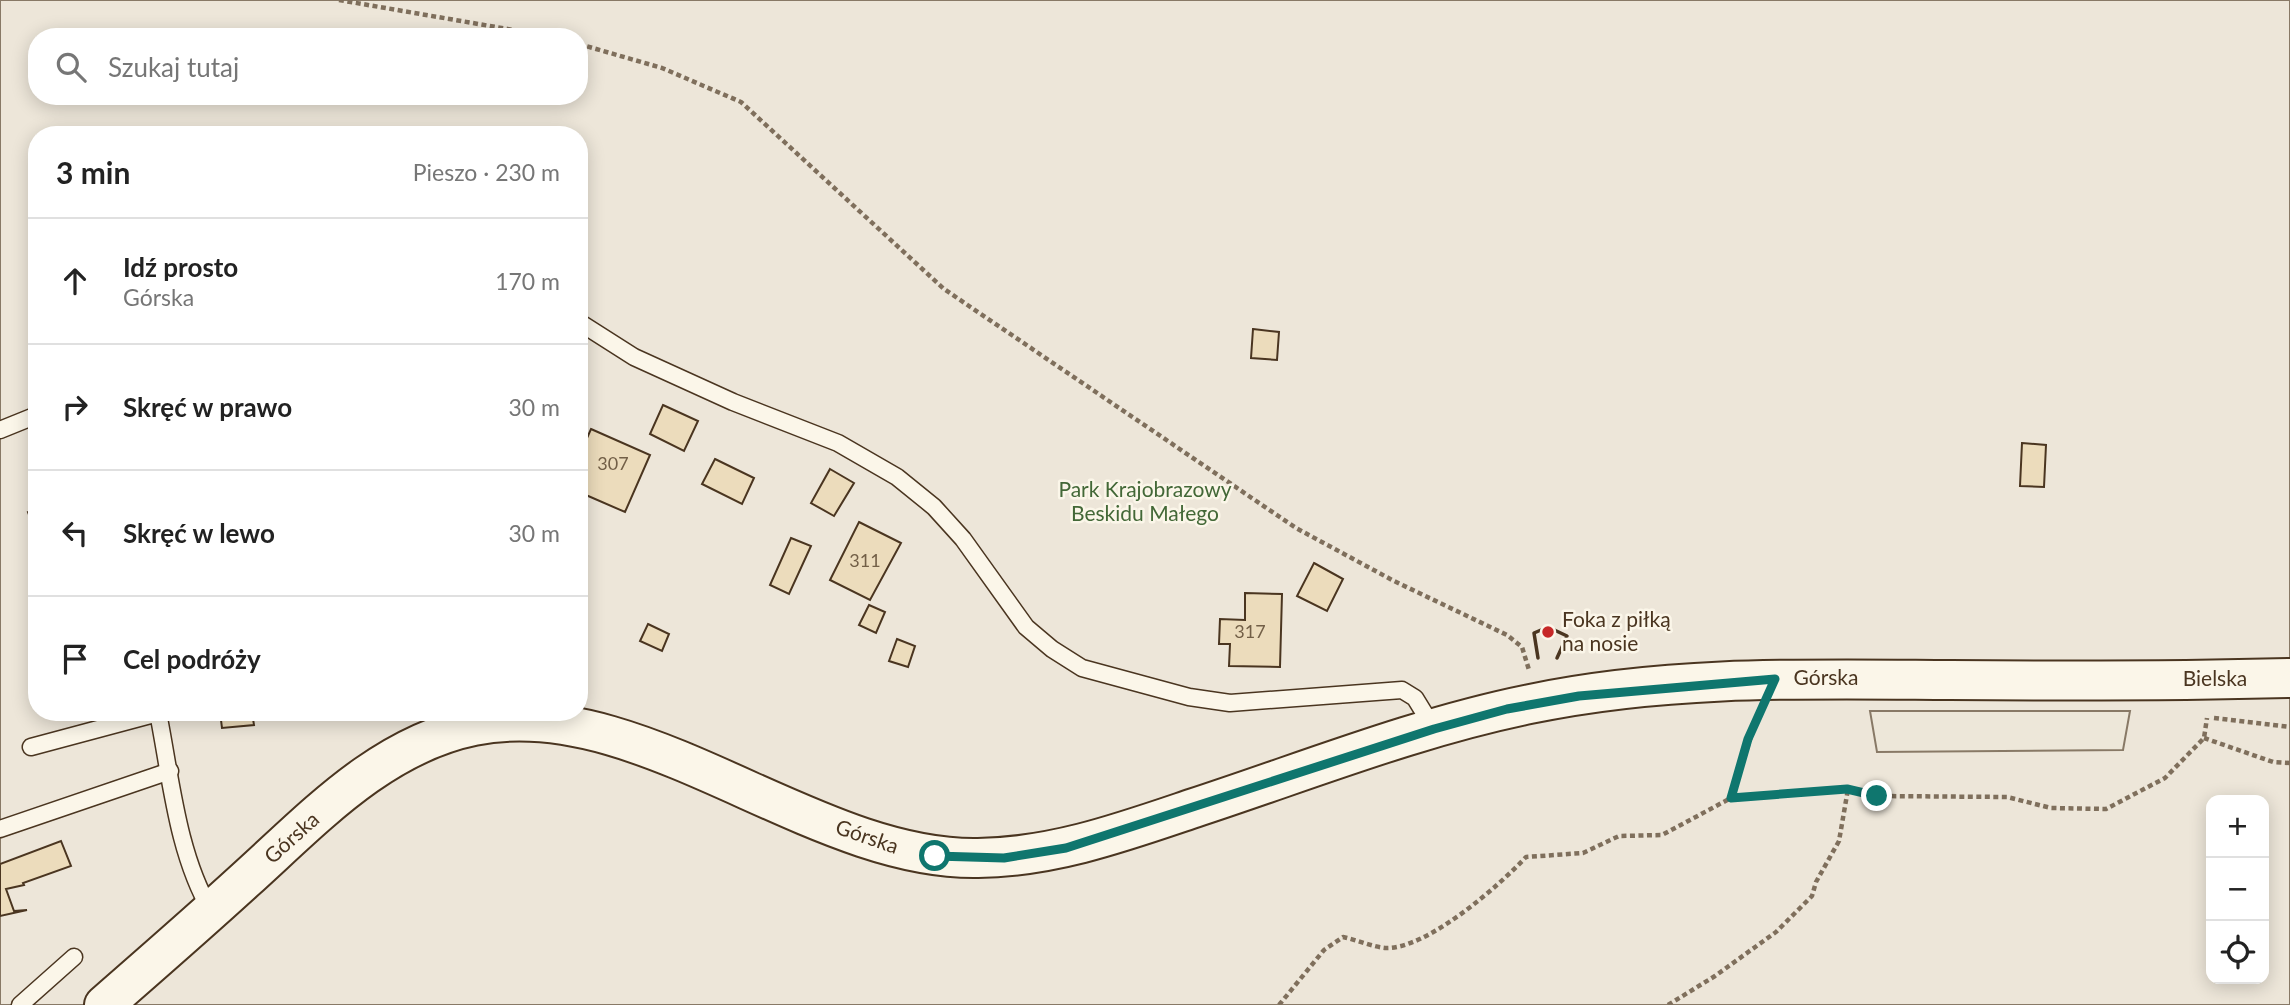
<!DOCTYPE html>
<html lang="pl">
<meta charset="utf-8">
<style>
:root{--surface:#fff;--page:#f2f2f2;--text:#222;--muted:#767676;--line:#e0e0e0}
body{margin:0;font-family:Lato,sans-serif;background:var(--page);color:var(--text)}
.controls{position:absolute;right:21px;bottom:21px;display:grid;overflow:hidden;border-radius:14px;box-shadow:0 4px 18px #0003}
.controls button{width:63px;height:63px;display:grid;place-items:center;padding:0;border:0;border-bottom:2px solid var(--line);background:var(--surface);color:var(--text);font:35px sans-serif}
.stop{position:absolute;width:21px;height:21px;margin:-16px;border:5px solid #0f766e;border-radius:50%;background:#fff}
.stop.end{background:#0f766e;border-color:#fff;box-shadow:0 2px 7px #0008}
.list{margin:0;padding:0;list-style:none}
h2{display:flex;justify-content:space-between;align-items:center;height:91px;margin:0;padding:0 28px;font-size:30px}
h2 small{font-size:23px;font-weight:400;color:var(--muted)}
.list li{display:grid;grid-template-columns:46px 1fr auto;gap:21px;align-items:center;box-sizing:border-box;height:126px;padding:0 28px;border-top:2px solid var(--line)}
.list b{display:block;font-size:26px;white-space:nowrap}
.list p{margin:0;font-size:23px;white-space:nowrap;color:var(--muted)}
.list em{font-size:23px;font-style:normal;color:var(--muted)}
.icon{flex:none;width:38px;height:38px;fill:none;stroke:currentColor;stroke-width:2;stroke-linecap:round;stroke-linejoin:round}
.map{position:relative;flex:none;width:2290px;height:1005px;overflow:hidden}
.search{position:absolute;background:var(--surface);box-shadow:0 4px 18px #0003;left:28px;top:28px;width:560px;height:77px;display:flex;align-items:center;gap:18px;box-sizing:border-box;padding:0 24px;border-radius:28px;color:var(--muted);font-size:26px}
.panel{position:absolute;background:var(--surface);box-shadow:0 4px 18px #0003;left:28px;top:126px;width:560px;height:595px;border-radius:28px}
.map>svg:first-child{display:block}
.green{fill:#ede6d9;stroke:#887966;stroke-width:2;fill-rule:evenodd}
.parking{fill:#ede7d9;stroke:#887966;stroke-width:2}
.building{fill:#ecdcbc;stroke:#4a3520;stroke-width:2}
.lines{fill:none;stroke-linecap:round;stroke-linejoin:round}
.lane-casing{stroke:#4a3520;stroke-width:19}
.secondary-casing{stroke:#4a3520;stroke-width:42}
.path{stroke:#7f6f5c;stroke-width:4.5;stroke-dasharray:5 3.5;stroke-linecap:butt}
.lane{stroke:#fbf6e9;stroke-width:16}
.secondary{stroke:#fbf6e9;stroke-width:38}
.wall{stroke:#4a3520;stroke-width:3.5}
.route{stroke:#0f766e;stroke-width:9}
.poi-dot{fill:#c62828;stroke:#fbf6e9;stroke-width:2.5}
.labels{text-anchor:middle;stroke-width:5;stroke-linejoin:round;paint-order:stroke}
.number-label{font-size:18px;fill:#725f47}
.park-label{font-size:21px;fill:#436837;stroke:#fbf6e9}
.poi-label{font-size:21px;fill:#4a3520;stroke:#fbf6e9;text-anchor:start}
.street-label{font-size:21px;fill:#4a3520;stroke:#fbf6e9}
</style>
<div class="map">
<svg width="2290" height="1005" viewBox="0 0 2290 1005">
<rect width="100%" height="100%" fill="#fbf6e9"/>
<path class="green" d="M 0,0 L 2290,0 L 2290,1005 L 0,1005 ZM 37,37 L 579,37 L 579,96 L 37,96 ZM 37,135 L 579,135 L 579,712 L 37,712 ZM 2211,800 L 2264,800 L 2264,979 L 2211,979 Z"/>
<path class="parking" d="M 1870,711 L 2130,711 L 2123,750 L 1877,752 Z"/>
<g class="building">
<path d="M 1253,329 L 1279,332 L 1277,360 L 1251,358 Z"/>
<path d="M 663,405 L 698,421 L 684,451 L 650,434 Z"/>
<path d="M 591,429 L 650,455 L 625,512 L 579,492 L 579,456 Z"/>
<path d="M 2022,443 L 2046,445 L 2044,487 L 2020,486 Z"/>
<path d="M 715,459 L 754,478 L 742,504 L 702,484 Z"/>
<path d="M 830,469 L 854,483 L 834,516 L 811,503 Z"/>
<path d="M 37,509 L 37,536 L 28,512 Z"/>
<path d="M 859,522 L 901,543 L 870,600 L 830,580 Z"/>
<path d="M 791,538 L 811,546 L 789,594 L 770,585 Z"/>
<path d="M 1314,563 L 1343,579 L 1327,611 L 1297,596 Z"/>
<path d="M 1245,593 L 1282,594 L 1280,667 L 1229,666 L 1230,644 L 1219,644 L 1220,619 L 1245,620 Z"/>
<path d="M 869,605 L 885,612 L 876,633 L 859,625 Z"/>
<path d="M 648,624 L 669,634 L 662,651 L 640,641 Z"/>
<path d="M 897,639 L 915,646 L 908,667 L 889,661 Z"/>
<path d="M 220,712 L 252,712 L 254,725 L 222,728 Z"/>
<path d="M 61,841 L 71,866 L 23,883 L 24,885 L 6,889 L 14,911 L 27,910 L 0,916 L 0,864 Z"/>
</g>
<g class="lines">
<g class="lane-casing">
<g id="lane">
<path d="M 579,322 L 634,357 L 733,402 L 838,443 L 897,477 L 934,507 L 963,539 L 1026,627 L 1052,649 L 1082,668 L 1189,697 L 1230,703 L 1402,690 L 1415,698 L 1434,729"/>
<path d="M 0,430 L 37,415"/>
<path d="M 31,747 L 158,713 C 171,778 177,853 211,911"/>
<path d="M 0,829 L 170,771"/>
<path d="M 20,1005 L 74,957"/>
</g>
</g>
<g class="secondary-casing">
<path id="secondary" d="M 104,1005 C 151,964 198,923 244,881 C 313,819 380,745 474,726 C 641,692 811,861 978,858 C 1054,857 1123,832 1194,808 C 1304,772 1416,727 1530,704 C 1668,675 1810,679 1950,680 C 2063,681 2177,681 2290,678"/>
</g>
<g class="path">
<path d="M 339,0 L 554,37"/>
<path d="M 579,44 L 662,68 L 741,102 L 944,289 L 1296,528 L 1394,581 L 1507,635 L 1522,647 L 1529,670"/>
<path d="M 2214,718 L 2290,727"/>
<path d="M 2204,738 L 2273,762 L 2290,763"/>
<path d="M 1731,798 L 1848,789 L 1877,796 L 2007,797 L 2051,808 L 2106,809 L 2165,778 L 2204,738 L 2207,718"/>
<path d="M 1279,1005 L 1324,950 L 1343,937 C 1357,940 1373,947 1386,948 C 1427,949 1499,886 1526,857 L 1583,853 L 1619,836 L 1662,835 L 1731,798 L 1757,718"/>
<path d="M 1668,1005 L 1715,976 L 1776,932 L 1812,896 L 1816,882 L 1839,841 L 1848,789"/>
</g>
<use href="#lane" class="lane"/>
<use href="#secondary" class="secondary"/>
<path class="wall" d="M 1538,658 L 1534,633 L 1548,627 L 1567,636 L 1557,658"/>
</g>
<g class="lines">
<path class="route" d="M 935,856 L 1004,858 L 1066,848 L 1434,729 L 1507,709 L 1579,696 L 1775,679 L 1748,739 L 1731,798 L 1847,789 L 1877,796"/>
</g>
<circle class="poi-dot" cx="1548" cy="632" r="7"/>
<g class="labels">
<g class="number-label">
<text x="613" y="470">307</text>
<text x="865" y="567">311</text>
<text x="1250" y="638">317</text>
</g>
<g class="park-label">
<text x="1145" y="497">Park Krajobrazowy<tspan x="1145" dy="24">Beskidu Małego</tspan></text>
</g>
<g class="poi-label">
<text x="1562" y="627">Foka z piłką<tspan x="1562" dy="24">na nosie</tspan></text>
</g>
<g class="street-label">
<text x="1826" y="685">Górska</text>
<text x="2215" y="686">Bielska</text>
<text transform="translate(867 837) rotate(19)" y="7">Górska</text>
<text transform="translate(292 838) rotate(-42)" y="7">Górska</text>
</g>
</g>
</svg>
<div class="controls">
<button>+</button>
<button>−</button>
<button><svg class="icon" aria-label="locate" viewBox="0 0 24 24"><circle cx="12" cy="12" r="6"/><path d="M12 2v4M12 18v4M2 12h4M18 12h4"/></svg></button>
</div>
<div class="stop" style="left:935px;top:856px"></div>
<div class="stop end" style="left:1877px;top:796px"></div>
<div class="search"><svg class="icon" aria-label="search" viewBox="0 0 24 24"><circle cx="10" cy="10" r="6"/><path d="M15 15l6 6"/></svg>Szukaj tutaj</div>
<section class="panel">
<h2>3 min<small>Pieszo · 230 m</small></h2>
<ul class="list">
<li><svg class="icon" aria-label="ahead" viewBox="0 0 24 24"><path d="M12 20V5M6 11l6-6 6 6"/></svg><div><b>Idź prosto</b><p>Górska</p></div><em>170 m</em></li>
<li><svg class="icon" aria-label="right" viewBox="0 0 24 24"><path d="M7 20v-9h11M14 6l5 5-5 5"/></svg><div><b>Skręć w prawo</b></div><em>30 m</em></li>
<li><svg class="icon" aria-label="left" viewBox="0 0 24 24"><path d="M17 20v-9H6M10 6l-5 5 5 5"/></svg><div><b>Skręć w lewo</b></div><em>30 m</em></li>
<li><svg class="icon" aria-label="arrive" viewBox="0 0 24 24"><path d="M6 21V4h12l-3 4 3 4H6"/></svg><div><b>Cel podróży</b></div></li>
</ul>
</section>
</div>
